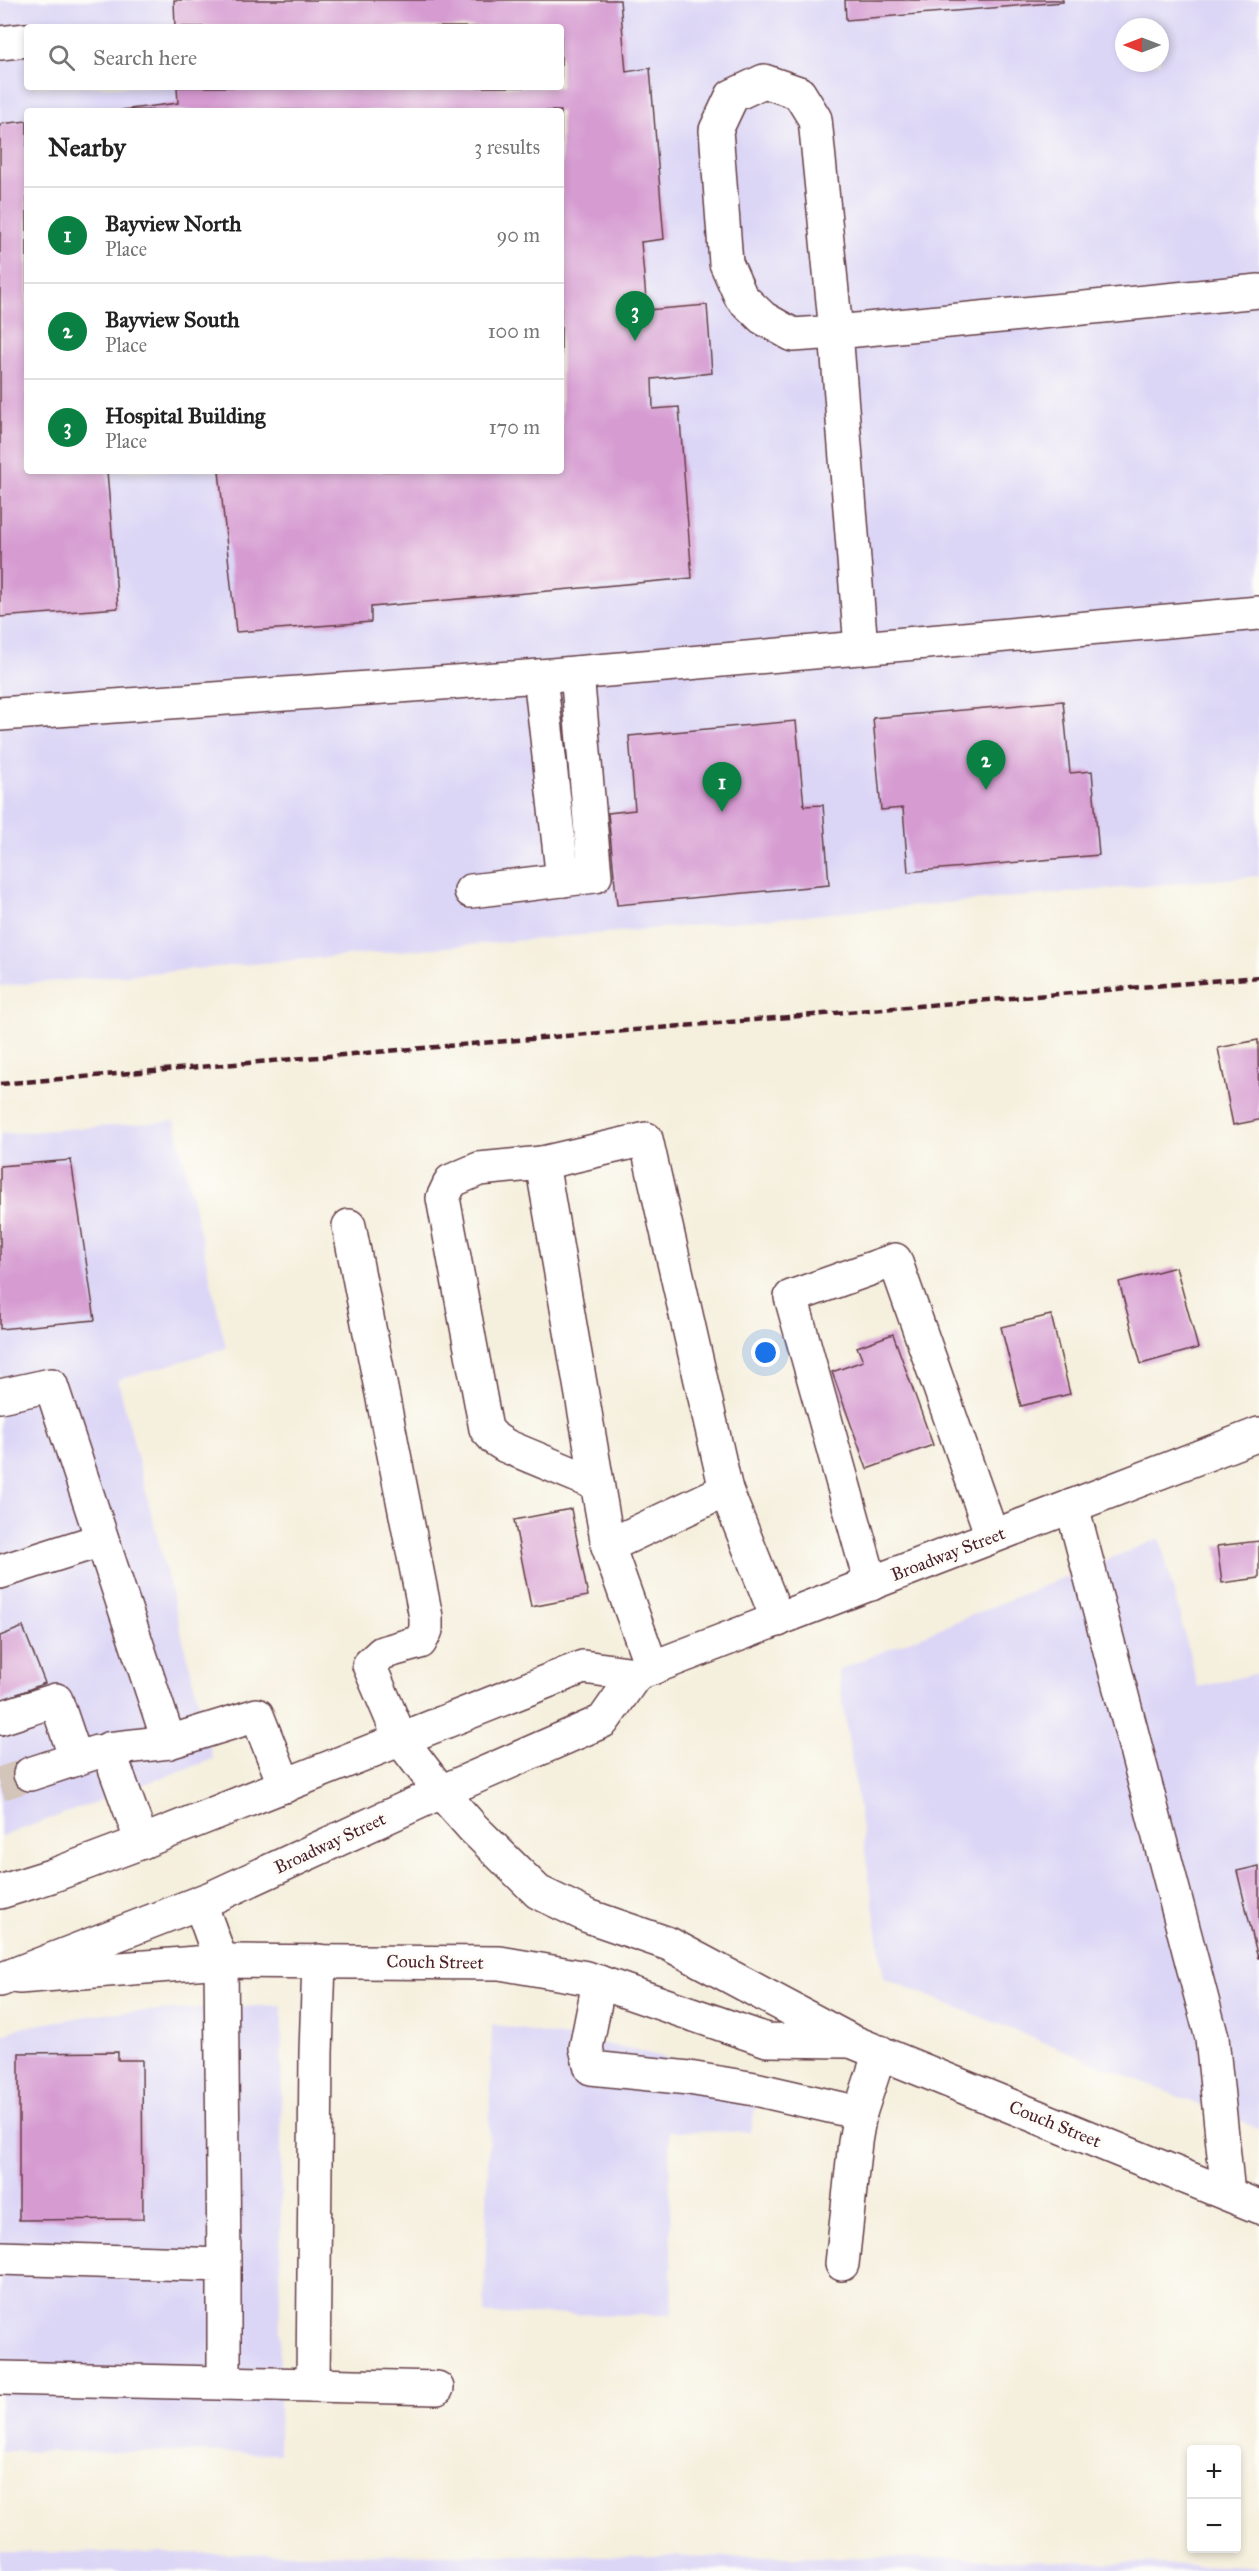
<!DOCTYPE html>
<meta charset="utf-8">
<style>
:root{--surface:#fff;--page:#f2f2f2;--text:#222;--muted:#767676;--line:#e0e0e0;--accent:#0b8043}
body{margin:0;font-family:"IM FELL Great Primer",serif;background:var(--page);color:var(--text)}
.controls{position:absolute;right:18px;bottom:18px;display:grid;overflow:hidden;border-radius:6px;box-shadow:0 3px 9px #0003}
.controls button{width:54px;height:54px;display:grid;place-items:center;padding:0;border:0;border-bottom:2px solid var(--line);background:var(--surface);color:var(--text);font:30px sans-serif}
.compass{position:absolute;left:1115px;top:18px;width:54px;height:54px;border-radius:50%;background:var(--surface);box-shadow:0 3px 9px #0003;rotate:270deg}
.you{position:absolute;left:766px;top:1353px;width:21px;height:21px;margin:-15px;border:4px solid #fff;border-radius:50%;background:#1a73e8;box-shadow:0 0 0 9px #1a73e833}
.badge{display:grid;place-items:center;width:39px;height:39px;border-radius:50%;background:var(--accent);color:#fff;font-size:20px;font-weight:700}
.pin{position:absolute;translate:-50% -50px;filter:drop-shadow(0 2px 3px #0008)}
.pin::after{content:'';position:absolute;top:32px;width:21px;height:18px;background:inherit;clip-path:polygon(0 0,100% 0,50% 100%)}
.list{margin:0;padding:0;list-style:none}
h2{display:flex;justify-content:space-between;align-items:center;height:78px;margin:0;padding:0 24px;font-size:26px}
h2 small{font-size:20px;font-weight:400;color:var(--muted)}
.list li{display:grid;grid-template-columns:39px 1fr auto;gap:18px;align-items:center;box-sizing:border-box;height:96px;padding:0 24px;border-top:2px solid var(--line)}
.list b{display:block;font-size:22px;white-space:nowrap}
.list p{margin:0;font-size:20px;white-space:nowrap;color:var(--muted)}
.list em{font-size:20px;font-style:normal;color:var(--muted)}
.icon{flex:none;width:33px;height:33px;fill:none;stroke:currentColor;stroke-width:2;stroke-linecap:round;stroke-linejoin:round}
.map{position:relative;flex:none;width:1259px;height:2571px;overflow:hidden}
.search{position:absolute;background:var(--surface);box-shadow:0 3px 9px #0003;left:24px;top:24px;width:540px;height:66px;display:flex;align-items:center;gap:15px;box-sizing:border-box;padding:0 21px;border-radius:6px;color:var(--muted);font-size:22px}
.panel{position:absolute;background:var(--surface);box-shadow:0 3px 9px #0003;left:24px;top:108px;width:540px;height:366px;border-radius:6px}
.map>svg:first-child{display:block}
.built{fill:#dcd6f6;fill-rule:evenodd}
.building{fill:#d69bd1}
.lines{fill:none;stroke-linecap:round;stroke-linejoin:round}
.minor-tunnel{stroke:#d3c5b9;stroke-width:33;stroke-dasharray:33 16;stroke-linecap:butt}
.minor-casing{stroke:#643e46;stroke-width:36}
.major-casing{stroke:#643e46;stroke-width:36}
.minor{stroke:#fff;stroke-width:33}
.major{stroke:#fff;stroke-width:33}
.rail{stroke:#4a1f2b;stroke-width:4.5;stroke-dasharray:9 4.5;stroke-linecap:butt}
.labels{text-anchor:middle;stroke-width:6;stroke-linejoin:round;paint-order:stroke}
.street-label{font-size:18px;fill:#4a1f2b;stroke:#fdfcf7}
</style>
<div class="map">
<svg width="1259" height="2571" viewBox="0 0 1259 2571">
<rect width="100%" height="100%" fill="#fdfcf7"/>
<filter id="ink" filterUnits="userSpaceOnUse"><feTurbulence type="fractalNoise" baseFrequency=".0167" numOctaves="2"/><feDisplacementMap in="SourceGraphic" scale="12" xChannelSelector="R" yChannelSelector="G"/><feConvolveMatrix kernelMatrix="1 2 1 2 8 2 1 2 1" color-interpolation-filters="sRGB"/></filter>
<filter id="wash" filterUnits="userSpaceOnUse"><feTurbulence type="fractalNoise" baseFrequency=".008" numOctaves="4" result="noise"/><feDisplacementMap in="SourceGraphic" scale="24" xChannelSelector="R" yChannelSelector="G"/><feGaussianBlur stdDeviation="1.35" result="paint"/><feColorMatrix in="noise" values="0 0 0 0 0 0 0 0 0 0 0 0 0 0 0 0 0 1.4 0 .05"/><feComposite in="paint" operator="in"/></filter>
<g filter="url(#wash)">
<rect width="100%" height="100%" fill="#f5efdd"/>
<g class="built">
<path d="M 0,0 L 1259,0 L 1259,876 L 0,986 ZM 27,27 L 561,27 L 561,87 L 27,87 ZM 1124,27 L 1160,27 L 1160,63 L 1124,63 ZM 27,111 L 561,111 L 561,471 L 27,471 Z"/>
<path d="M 175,1121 L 226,1348 L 118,1380 L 213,1759 L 0,1837 L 0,1134 Z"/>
<path d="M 1160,1538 L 1198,1687 L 1259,1673 L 1259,2129 L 884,1978 L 838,1670 Z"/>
<path d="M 282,2005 L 279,2453 L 0,2451 L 0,2037 L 19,2028 L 105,2013 Z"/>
<path d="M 492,2024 L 632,2049 L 761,2083 L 750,2132 L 669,2131 L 672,2315 L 484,2314 Z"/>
<path d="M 0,2552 L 956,2558 L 1259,2567 L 1259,2571 L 0,2571 Z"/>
</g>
<g id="blocks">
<g class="building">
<path d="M 174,0 L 620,0 L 626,72 L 650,68 L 664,239 L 641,242 L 647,310 L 707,305 L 712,373 L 652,379 L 653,409 L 679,407 L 692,578 L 371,607 L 371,622 L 236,632 L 219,471 L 561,471 L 561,111 L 121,110 L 178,103 L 177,87 L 561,87 L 561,27 L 175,27 Z"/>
<path d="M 845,0 L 1063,0 L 1063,2 L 846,20 Z"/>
<path d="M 27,121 L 27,471 L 107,471 L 118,608 L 0,617 L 0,124 Z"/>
<path d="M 1063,701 L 1070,773 L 1092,771 L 1099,855 L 908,872 L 903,808 L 881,810 L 873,718 Z"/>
<path d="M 796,721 L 804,806 L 823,805 L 829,885 L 617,905 L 608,813 L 635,810 L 629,736 Z"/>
<path d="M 1258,1040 L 1259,1120 L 1233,1125 L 1218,1048 Z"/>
<path d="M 71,1160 L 95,1320 L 0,1329 L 0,1166 Z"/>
<path d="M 1176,1267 L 1198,1348 L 1141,1364 L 1119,1282 Z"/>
<path d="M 1051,1315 L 1070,1394 L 1021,1406 L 1001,1327 Z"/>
<path d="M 893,1334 L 933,1445 L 867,1469 L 832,1372 L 863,1361 L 857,1347 Z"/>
<path d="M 571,1509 L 588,1596 L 531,1607 L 514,1520 Z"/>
<path d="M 1259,1541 L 1259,1578 L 1222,1583 L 1217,1546 Z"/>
<path d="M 23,1627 L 45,1683 L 0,1701 L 0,1636 Z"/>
<path d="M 1259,1866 L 1259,1958 L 1258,1958 L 1237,1871 Z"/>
<path d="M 118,2052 L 118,2060 L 142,2060 L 143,2219 L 19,2220 L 19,2053 Z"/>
</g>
</g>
</g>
<g filter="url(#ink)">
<use href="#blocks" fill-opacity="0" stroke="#643e46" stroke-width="1.5"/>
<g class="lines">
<path class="minor-tunnel" d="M 0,1784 L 30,1774"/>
<g class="minor-casing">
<g id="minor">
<path d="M 0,43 L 27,40"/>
<path d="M 861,648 L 836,332 L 815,119 L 799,93 L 764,81 L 732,96 L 716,130 L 726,263 L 741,297 L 763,318 L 793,335 L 836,332 L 1259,291"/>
<path d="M 540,676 L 563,880"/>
<path d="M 0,714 L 540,676 L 1259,613"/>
<path d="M 471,891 L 595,876 L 577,673"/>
<path d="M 542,1163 L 479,1169 L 451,1181 L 443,1198 L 486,1429 L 495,1439 L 506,1446 L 597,1484"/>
<path d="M 349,1226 L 426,1617 L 426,1630 L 420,1642 L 382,1653 L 369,1665 L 401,1740 L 441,1792 L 473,1828 L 538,1892 L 588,1916 L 669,1944 L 851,2041 L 1259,2207"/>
<path d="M 0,1396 L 51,1385 L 169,1742"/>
<path d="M 1072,1506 L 1212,2038 L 1228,2194"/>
<path d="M 608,1546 L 542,1163 L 646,1139 L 726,1490"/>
<path d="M 0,1572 L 101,1540"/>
<path d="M 871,1584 L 791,1297 L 895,1260 L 992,1536"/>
<path d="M 652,1668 L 608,1546 L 726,1490 L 778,1620"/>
<path d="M 0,1718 L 56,1700 L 76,1759"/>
<path d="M 30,1774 L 97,1752"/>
<path d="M 142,1842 L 108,1749 L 169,1742 L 257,1715 L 285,1786"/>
<path d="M 200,1903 L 221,1961 L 224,2265"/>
<path d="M 319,1961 L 316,2053 L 313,2385 L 437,2388"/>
<path d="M 19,1977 L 221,1961 L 500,1963 L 587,1978 L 767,2040 L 846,2041"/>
<path d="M 599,1982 L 586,2048 L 591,2068 L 689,2078 L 755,2089 L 860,2113"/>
<path d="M 0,2258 L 224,2265 L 224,2383"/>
<path d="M 842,2264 L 855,2142 L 860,2113 L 880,2052"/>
<path d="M 0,2378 L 313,2385"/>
</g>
</g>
<g class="major-casing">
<g id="major">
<path d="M 0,1892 L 51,1876 L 142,1842 L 583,1667 L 636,1674 L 1259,1434"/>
<path d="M 0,1980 L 211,1898 L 441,1792 L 603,1721 L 636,1674"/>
</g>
</g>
<use href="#minor" class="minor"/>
<use href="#major" class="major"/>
<path class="rail" d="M 0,1084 L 1259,977"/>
</g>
</g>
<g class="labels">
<g class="street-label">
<text transform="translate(948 1554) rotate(-21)" y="6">Broadway Street</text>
<text transform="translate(330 1843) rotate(-25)" y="6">Broadway Street</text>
<text transform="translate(435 1962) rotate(1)" y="6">Couch Street</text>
<text transform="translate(1055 2124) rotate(22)" y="6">Couch Street</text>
</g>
</g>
</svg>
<div class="controls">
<button>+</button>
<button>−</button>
</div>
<svg class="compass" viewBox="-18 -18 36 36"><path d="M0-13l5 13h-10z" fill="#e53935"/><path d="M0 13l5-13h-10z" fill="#767676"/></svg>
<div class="you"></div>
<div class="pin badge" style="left:722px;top:812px">1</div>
<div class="pin badge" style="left:986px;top:790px">2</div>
<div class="pin badge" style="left:635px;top:341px">3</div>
<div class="search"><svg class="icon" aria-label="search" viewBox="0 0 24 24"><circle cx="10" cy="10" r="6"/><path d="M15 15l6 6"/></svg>Search here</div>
<section class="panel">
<h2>Nearby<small>3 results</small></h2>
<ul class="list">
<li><span class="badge">1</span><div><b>Bayview North</b><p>Place</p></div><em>90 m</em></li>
<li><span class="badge">2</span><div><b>Bayview South</b><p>Place</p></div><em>100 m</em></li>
<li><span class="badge">3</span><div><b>Hospital Building</b><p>Place</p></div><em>170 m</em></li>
</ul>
</section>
</div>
